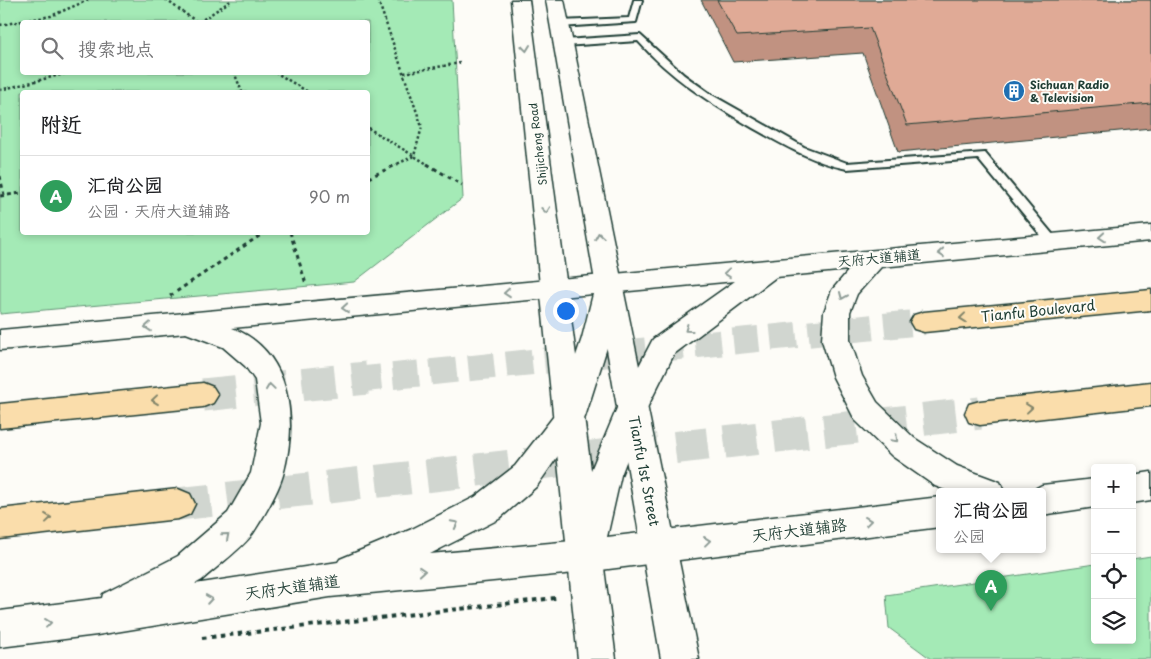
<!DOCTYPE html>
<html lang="zh">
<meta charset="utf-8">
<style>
:root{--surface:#fff;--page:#f2f2f2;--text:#202124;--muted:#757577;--line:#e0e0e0;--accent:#ea580c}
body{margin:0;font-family:"Playpen Sans","LXGW WenKai TC",sans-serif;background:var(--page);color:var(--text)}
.controls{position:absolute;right:15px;bottom:15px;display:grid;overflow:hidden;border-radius:5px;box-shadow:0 2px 8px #0003}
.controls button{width:45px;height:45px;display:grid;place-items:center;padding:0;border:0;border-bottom:1px solid var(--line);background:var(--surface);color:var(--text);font:25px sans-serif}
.you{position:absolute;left:565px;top:310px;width:18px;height:18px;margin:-12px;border:4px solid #fff;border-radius:50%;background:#1a73e8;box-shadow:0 0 0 8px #1a73e833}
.badge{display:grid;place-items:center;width:32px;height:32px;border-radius:50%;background:var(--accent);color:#fff;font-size:16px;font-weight:700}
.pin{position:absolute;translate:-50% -41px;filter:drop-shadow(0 1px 2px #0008)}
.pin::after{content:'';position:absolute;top:26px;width:18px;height:15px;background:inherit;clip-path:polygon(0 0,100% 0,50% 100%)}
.popup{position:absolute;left:936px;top:488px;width:110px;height:65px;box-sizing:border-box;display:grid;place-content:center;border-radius:5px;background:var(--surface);filter:drop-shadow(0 1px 4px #0005);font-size:16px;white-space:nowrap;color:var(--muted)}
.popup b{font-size:19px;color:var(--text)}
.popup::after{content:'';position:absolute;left:50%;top:100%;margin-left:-10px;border:10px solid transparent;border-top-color:var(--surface)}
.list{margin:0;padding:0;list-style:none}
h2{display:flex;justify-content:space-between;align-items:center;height:65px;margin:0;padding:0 20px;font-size:21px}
h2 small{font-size:16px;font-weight:400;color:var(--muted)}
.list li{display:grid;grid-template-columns:32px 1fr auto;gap:15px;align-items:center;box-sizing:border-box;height:80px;padding:0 20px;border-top:1px solid var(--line)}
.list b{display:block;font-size:19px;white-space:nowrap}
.list p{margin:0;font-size:16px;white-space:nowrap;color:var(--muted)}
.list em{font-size:16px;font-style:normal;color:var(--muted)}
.icon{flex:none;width:28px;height:28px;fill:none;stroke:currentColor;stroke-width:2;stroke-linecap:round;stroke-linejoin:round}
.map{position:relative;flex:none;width:1151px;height:659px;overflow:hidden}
.search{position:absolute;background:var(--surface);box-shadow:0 2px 8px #0003;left:20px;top:20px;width:350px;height:55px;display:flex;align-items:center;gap:12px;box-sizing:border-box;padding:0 18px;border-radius:5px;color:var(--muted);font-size:19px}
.panel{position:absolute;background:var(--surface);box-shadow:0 2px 8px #0003;left:20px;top:90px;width:350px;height:145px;border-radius:5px}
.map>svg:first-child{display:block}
.green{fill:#a4eab6;stroke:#629475;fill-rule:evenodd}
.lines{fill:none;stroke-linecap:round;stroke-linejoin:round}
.primary-tunnel-far1{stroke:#d1d6d0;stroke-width:26;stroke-dasharray:26 12;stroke-linecap:butt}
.primary-tunnel{stroke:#d1d6d0;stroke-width:33;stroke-dasharray:33 17;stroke-linecap:butt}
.service-casing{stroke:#1f3d34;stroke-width:4}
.tertiary-casing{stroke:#1f3d34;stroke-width:3}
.secondary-casing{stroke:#1f3d34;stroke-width:3}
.primary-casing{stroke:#1f3d34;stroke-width:3}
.path-far2{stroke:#1f3d34;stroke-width:2.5;stroke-dasharray:2.5 2.5;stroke-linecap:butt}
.path-far1{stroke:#1f3d34;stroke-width:3;stroke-dasharray:4 4;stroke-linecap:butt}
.path{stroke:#1f3d34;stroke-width:4;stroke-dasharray:4.5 4.5;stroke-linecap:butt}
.service{fill:#fdfcf7;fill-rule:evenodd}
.tertiary{fill:#fdfcf7;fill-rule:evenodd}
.secondary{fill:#fdfcf7;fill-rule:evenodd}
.primary{fill:#faddab;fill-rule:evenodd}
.wall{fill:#c19281;stroke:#1f3d34}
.building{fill:#e0aa96;stroke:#1f3d34}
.oneway{stroke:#8e9c96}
.oneway2{stroke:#82856a}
.labels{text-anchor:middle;stroke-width:4;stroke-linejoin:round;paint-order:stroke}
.far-poi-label{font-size:11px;font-weight:bold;fill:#1f3d34;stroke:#fdfcf7;text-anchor:start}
.far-street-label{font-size:11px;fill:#1f3d34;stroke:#fdfcf7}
.street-label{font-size:14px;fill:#1f3d34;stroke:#fdfcf7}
.near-street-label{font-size:16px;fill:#1f3d34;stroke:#fdfcf7}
</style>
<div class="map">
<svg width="1151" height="659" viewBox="0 0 1151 659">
<rect width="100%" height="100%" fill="#fdfcf7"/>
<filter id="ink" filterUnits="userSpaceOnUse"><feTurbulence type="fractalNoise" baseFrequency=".02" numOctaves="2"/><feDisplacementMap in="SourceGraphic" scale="10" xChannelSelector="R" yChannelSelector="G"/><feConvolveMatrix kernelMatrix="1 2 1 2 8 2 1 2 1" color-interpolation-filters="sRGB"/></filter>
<g filter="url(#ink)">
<g class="green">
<path d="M 0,0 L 452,0 L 463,198 L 354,282 L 0,314 ZM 22,22 L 368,22 L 368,72 L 22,72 ZM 22,92 L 368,92 L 368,232 L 22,232 Z"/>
<path d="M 1151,556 L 1151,659 L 931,659 L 889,628 L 886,595 L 1095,564 L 1095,640 L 1132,640 L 1132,559 Z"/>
</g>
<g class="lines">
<path class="primary-tunnel-far1" d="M 355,380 L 924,322"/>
<g class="primary-tunnel">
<path d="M 203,395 L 367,378"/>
<path d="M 178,504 L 980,413"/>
</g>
<g class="service-casing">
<g id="service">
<path d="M 634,0 L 642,0 L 636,22 L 560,27 L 556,24 L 560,21 L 629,18 Z"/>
<path d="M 640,35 L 684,75 L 712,95 L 804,147 L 847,163 L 985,153 L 1059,242 L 1057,245 L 1049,245 L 978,159 L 847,169 C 812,162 784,145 753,128 C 710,103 671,78 638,41 L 564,46 L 559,43 L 564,40 Z"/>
</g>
</g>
<g class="tertiary-casing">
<g id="tertiary">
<path d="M 1151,225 L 1151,241 L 881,267 L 857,294 L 850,312 L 850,340 L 862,376 L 877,402 L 914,438 L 957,466 L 1000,482 L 1004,492 L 951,492 L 935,486 L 892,456 L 855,420 L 833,377 L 822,340 L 824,312 L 832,290 L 849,270 L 776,277 L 674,354 L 647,408 L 621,475 L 607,537 L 940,497 L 940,527 L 585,572 L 330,597 L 97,635 L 0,647 L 0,611 L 102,598 L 103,594 L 178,556 L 228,513 L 251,473 L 261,423 L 255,380 L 245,366 L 223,347 L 186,333 L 0,350 L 0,330 ZM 735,281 L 653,339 L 617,408 L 589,475 L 572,541 L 430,554 L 499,519 L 537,486 L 585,417 L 610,338 L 619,292 ZM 593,294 L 582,338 L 557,412 L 515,466 L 475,497 L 412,529 L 340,559 L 338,562 L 195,584 L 202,580 C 216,567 244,547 253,533 C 263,518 278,492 283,475 C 298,421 292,351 232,328 Z"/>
<path d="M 1151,472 L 1151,500 L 1132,503 L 1132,475 Z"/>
<path d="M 1095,479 L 1095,507 L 1042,515 L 1042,492 L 1029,492 L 1042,485 Z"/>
</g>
</g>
<g class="secondary-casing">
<g id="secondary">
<path d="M 511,0 L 529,0 L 616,659 L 578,659 Z"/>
<path d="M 546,0 L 564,0 L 699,659 L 661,659 Z"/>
</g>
</g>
<g class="primary-casing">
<g id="primary">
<path d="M 1151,290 L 1151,310 L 924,332 L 914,329 L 910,322 L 914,315 L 924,312 Z"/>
<path d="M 1151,382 L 1151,406 L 980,425 L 969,422 L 965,413 L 969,404 L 980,401 Z"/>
<path d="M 203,383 L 213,387 L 218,395 L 213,403 L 203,407 L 0,428 L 0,404 Z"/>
<path d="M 178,489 L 190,494 L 195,504 L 190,514 L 178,519 L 0,539 L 0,509 Z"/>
</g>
</g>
<g class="path-far2">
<path d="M 166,0 L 197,22"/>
<path d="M 378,0 L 422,127 L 414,156 L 395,165"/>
<path d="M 199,22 L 232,0"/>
<path d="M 0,25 L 51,16 L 88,0"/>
<path d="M 234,72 L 242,92"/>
<path d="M 275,72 L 308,92"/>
<path d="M 404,73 L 460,63"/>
<path d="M 0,90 L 72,72"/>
<path d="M 368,128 L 429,165"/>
</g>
<g class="path-far1">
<path d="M 427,164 L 462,185"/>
<path d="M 0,176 L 4,195"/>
<path d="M 368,178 L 398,164"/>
<path d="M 0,196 L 22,193"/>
<path d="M 290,232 L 306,284"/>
<path d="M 170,296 L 265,232"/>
</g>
<path class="path" d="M 202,638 L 556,598"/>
<use href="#service" class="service"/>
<use href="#tertiary" class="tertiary"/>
<use href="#secondary" class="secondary"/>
<use href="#primary" class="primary"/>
</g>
<path class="wall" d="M 701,0 L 1151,0 L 1151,128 L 898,152 L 863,53 L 733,62 Z"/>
<path class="building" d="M 717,0 L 1151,0 L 1151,103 L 907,125 L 870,28 L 737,36 Z"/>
<defs><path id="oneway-chevron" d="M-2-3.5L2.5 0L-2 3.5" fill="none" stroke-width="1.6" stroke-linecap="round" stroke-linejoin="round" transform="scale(1.25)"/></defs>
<g class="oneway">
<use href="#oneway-chevron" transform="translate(526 48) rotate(83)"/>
<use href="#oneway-chevron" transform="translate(546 210) rotate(83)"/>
<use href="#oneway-chevron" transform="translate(599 236) rotate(-100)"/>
<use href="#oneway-chevron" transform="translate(1102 237) rotate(175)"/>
<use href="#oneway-chevron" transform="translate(941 253) rotate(175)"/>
<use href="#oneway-chevron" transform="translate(727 273) rotate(175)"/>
<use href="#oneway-chevron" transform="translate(507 293) rotate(175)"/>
<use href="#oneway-chevron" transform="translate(843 296) rotate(113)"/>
<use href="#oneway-chevron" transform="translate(345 308) rotate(175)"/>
<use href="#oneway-chevron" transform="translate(148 327) rotate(175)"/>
<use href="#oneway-chevron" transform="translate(688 329) rotate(144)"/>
<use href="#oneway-chevron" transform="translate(270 387) rotate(-98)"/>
<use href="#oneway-chevron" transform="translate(895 439) rotate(45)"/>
<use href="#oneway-chevron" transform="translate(868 521) rotate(-7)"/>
<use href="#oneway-chevron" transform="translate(455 524) rotate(-27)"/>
<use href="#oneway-chevron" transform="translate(226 536) rotate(-41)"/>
<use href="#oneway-chevron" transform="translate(707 541) rotate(-7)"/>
<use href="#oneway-chevron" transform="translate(422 571) rotate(-5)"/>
<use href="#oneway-chevron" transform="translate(209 599) rotate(-9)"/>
<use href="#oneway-chevron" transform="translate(48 623) rotate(-7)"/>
</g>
<g class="oneway2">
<use href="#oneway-chevron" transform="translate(963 318) rotate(174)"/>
<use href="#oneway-chevron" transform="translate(155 400) rotate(174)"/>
<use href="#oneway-chevron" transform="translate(1029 408) rotate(-6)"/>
<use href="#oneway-chevron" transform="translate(48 518) rotate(-6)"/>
</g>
</g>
<defs>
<g id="building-disc" transform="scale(1.125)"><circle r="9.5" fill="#1f6fb2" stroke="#fdfcf7"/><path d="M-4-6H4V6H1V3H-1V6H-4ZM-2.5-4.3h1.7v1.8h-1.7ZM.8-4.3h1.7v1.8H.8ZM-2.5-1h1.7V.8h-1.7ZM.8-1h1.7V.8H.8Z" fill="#fff"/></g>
</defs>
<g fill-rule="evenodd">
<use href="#building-disc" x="1014" y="91"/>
</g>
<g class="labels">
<g class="far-poi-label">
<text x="1030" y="89">Sichuan Radio<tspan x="1030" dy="13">&amp; Television</tspan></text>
</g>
<g class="far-street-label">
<text transform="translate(538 144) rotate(-97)" y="4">Shijicheng Road</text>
</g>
<g class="street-label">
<text transform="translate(879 258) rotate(-5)" y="5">天府大道辅道</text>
<text transform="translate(1038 311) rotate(-6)" y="5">Tianfu Boulevard</text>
<text transform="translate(644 471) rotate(79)" y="5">Tianfu 1st Street</text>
</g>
<g class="near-street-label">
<text transform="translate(799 530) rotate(-7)" y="6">天府大道辅路</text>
<text transform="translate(292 587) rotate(-8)" y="6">天府大道辅道</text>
</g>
</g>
</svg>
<div class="controls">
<button>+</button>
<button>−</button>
<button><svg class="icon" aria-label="locate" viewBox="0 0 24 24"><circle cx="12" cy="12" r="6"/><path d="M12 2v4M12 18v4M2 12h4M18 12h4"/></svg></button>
<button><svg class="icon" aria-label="layers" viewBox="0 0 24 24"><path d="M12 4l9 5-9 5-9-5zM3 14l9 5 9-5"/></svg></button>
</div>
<div class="you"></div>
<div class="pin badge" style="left:991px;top:611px;background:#2e9e5b">A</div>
<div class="popup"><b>汇尚公园</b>公园</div>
<div class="search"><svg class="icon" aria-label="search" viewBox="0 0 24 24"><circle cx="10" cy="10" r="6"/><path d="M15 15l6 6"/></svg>搜索地点</div>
<section class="panel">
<h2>附近<small></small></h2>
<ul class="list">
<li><span class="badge" style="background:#2e9e5b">A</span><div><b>汇尚公园</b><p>公园 · 天府大道辅路</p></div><em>90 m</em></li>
</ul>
</section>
</div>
